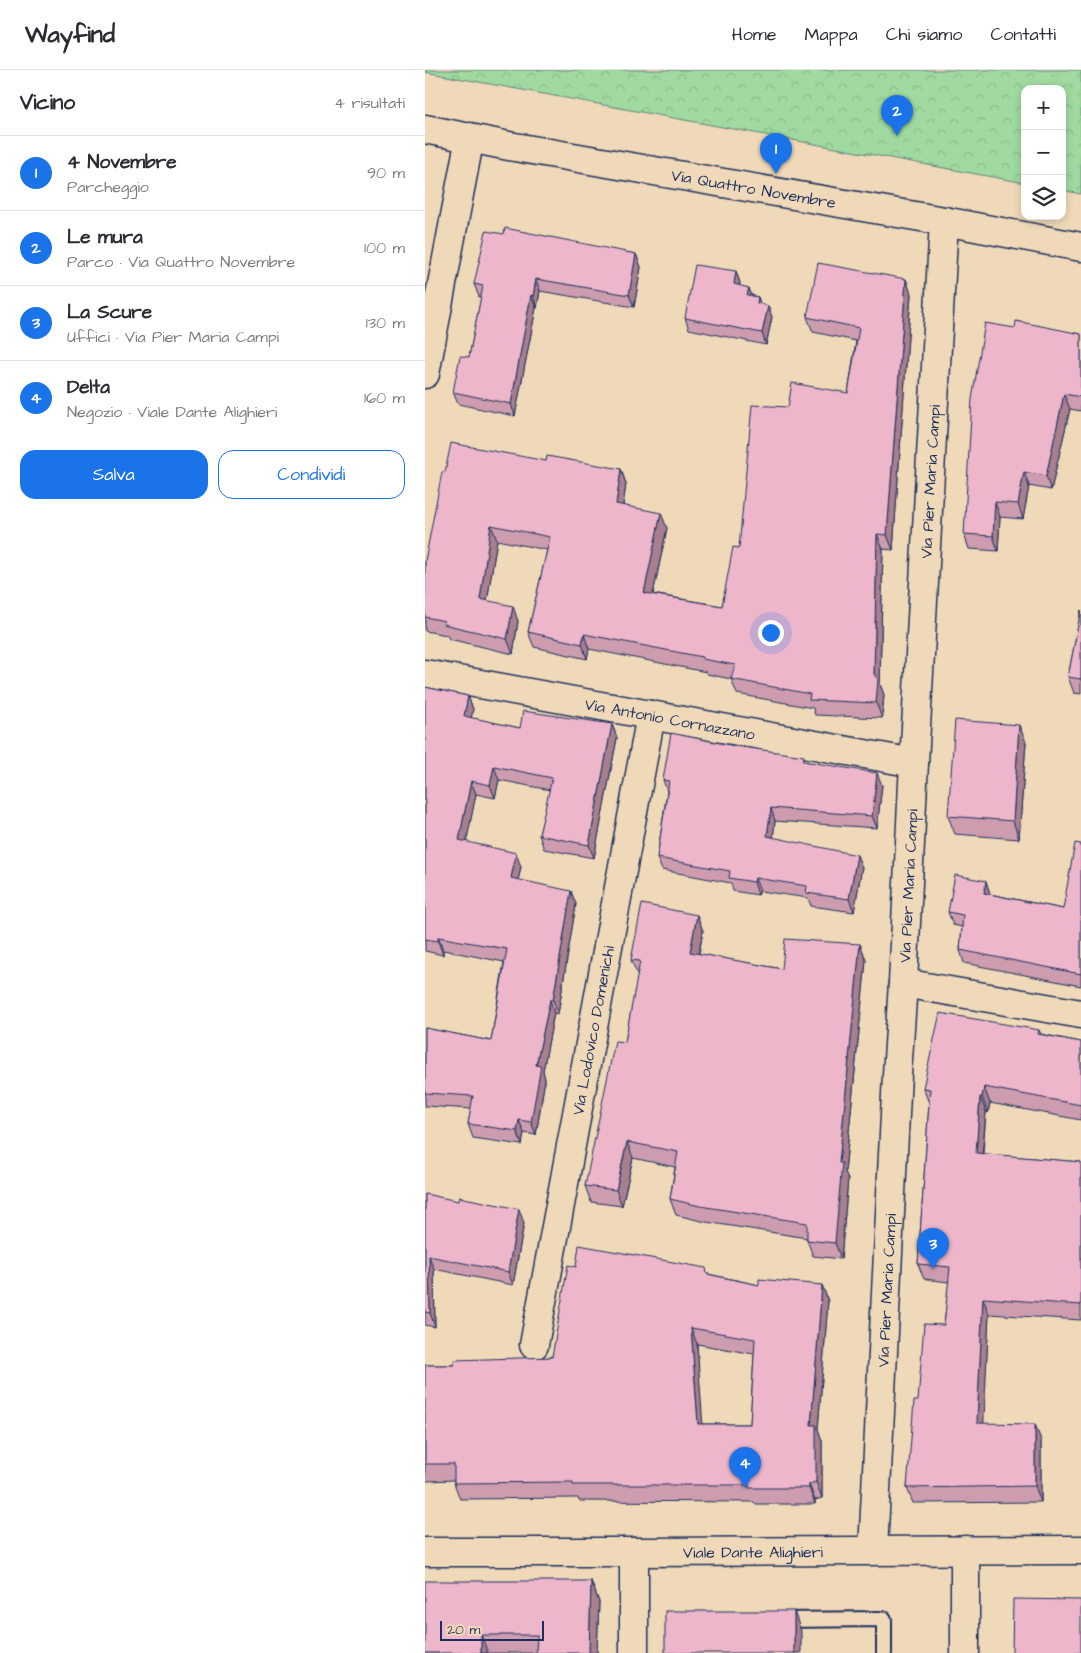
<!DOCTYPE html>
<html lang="it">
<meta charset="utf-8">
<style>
:root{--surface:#fff;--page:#f2f2f3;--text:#2b2b33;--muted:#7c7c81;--line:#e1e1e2;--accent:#1a73e8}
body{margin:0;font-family:"Architects Daughter",sans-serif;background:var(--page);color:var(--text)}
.controls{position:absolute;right:15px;top:15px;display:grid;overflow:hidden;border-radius:10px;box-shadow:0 2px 8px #0003}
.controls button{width:45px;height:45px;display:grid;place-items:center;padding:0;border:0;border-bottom:1px solid var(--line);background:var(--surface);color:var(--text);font:25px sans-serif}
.scale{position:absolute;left:15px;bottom:12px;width:104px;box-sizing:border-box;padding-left:5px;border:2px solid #1b2f5e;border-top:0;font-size:14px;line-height:18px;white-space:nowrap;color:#1b2f5e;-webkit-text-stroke:4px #f0d9b8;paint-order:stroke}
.you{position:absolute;left:345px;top:562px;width:18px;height:18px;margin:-12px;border:4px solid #fff;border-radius:50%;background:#1a73e8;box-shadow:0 0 0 8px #1a73e833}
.badge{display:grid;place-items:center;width:32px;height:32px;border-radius:50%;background:var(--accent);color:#fff;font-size:16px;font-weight:700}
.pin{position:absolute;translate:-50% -41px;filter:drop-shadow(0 1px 2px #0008)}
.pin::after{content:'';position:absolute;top:26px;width:18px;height:15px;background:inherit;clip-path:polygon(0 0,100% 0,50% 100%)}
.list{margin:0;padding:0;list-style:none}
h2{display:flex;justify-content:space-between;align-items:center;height:65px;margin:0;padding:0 20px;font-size:21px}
h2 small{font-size:16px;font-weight:400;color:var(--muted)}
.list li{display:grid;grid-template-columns:32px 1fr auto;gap:15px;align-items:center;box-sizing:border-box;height:75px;padding:0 20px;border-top:1px solid var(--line)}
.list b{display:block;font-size:19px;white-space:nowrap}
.list p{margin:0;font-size:16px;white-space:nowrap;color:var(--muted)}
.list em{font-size:16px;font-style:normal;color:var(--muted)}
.actions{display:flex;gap:10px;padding:15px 20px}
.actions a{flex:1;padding:11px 0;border:1px solid var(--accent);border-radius:15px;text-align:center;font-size:18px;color:var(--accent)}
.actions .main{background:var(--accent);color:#fff}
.icon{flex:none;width:28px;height:28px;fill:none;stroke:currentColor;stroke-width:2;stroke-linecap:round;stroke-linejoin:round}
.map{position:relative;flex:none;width:656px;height:1583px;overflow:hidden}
header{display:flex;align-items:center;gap:30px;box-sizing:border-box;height:70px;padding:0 25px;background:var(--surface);border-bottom:1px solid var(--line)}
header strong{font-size:24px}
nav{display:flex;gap:28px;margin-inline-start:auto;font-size:18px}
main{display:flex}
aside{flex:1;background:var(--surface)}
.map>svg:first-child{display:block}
.park{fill:url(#park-crowns);stroke:#5e847f}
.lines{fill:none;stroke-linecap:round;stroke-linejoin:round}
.lane-casing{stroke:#1b2f5e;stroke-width:18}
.street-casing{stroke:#1b2f5e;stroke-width:31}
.secondary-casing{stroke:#1b2f5e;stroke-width:31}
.lane{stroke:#f0d9b8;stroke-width:14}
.street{stroke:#f0d9b8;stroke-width:28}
.secondary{stroke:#f0d9b8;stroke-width:28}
.wall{fill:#cd9daf;stroke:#1b2f5e;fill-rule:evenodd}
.shaded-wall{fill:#a77f8e;stroke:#1b2f5e}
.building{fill:#eeb6cb;stroke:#1b2f5e;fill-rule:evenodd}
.labels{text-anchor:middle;stroke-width:5;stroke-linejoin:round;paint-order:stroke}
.street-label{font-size:16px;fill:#1b2f5e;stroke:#f0d9b8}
</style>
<header>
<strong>Wayfind</strong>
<nav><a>Home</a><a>Mappa</a><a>Chi siamo</a><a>Contatti</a></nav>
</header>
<main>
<aside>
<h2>Vicino<small>4 risultati</small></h2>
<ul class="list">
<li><span class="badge">1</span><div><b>4 Novembre</b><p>Parcheggio</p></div><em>90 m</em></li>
<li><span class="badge">2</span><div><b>Le mura</b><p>Parco · Via Quattro Novembre</p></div><em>100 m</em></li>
<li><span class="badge">3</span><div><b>La Scure</b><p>Uffici · Via Pier Maria Campi</p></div><em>130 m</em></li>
<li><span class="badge">4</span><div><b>Delta</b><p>Negozio · Viale Dante Alighieri</p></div><em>160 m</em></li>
</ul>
<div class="actions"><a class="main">Salva</a><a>Condividi</a></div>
</aside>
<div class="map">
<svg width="656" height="1583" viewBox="0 0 656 1583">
<defs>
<pattern id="park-crowns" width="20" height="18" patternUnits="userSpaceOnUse" patternTransform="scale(1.25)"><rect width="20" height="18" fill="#a0daa0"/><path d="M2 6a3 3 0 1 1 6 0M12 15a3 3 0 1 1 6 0" fill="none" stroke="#89bb8c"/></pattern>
</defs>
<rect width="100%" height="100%" fill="#f0d9b8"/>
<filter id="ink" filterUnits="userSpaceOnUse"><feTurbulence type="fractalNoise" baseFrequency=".02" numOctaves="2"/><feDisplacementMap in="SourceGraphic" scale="10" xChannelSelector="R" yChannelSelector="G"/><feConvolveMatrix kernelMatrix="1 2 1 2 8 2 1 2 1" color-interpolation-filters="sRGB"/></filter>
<g filter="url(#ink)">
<path class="park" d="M 0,0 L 656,0 L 656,124 L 637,120 L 637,19 L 600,19 L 600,113 L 0,2 Z"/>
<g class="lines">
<g class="lane-casing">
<path id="lane" d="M 354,1550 L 459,1549 L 459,1583"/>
</g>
<g class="street-casing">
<g id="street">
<path d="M 0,304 L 45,67"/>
<path id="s1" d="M 0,604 L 489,693"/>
<path d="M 478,913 L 656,944"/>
<path id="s2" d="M 109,1275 L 226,645"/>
<path id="s3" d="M 448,1480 L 472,1005 L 478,913 L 489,693 L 519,151"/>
<path d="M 209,1583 L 209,1482"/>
<path d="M 540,1583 L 540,1480"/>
</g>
</g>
<g class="secondary-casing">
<g id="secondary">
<path id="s4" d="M 0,59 L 84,76 L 519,151 L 656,177"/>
<path id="s5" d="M 0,1482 L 209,1482 L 656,1480"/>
</g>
</g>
<use href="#lane" class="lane"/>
<use href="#street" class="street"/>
<use href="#secondary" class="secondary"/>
</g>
<g class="wall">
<path d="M 79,164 L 211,184 L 216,197 L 209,237 L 115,221 L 112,238 L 111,238 L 90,346 L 33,334 L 28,322 L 44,287 L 56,227 L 54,227 L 49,214 Z"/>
<path d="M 311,201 L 315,213 L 314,216 L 324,218 L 326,225 L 333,227 L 335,234 L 343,236 L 347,247 L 341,275 L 264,259 L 260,248 Z"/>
<path d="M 481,209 L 486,224 L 468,480 L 458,479 L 455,614 L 459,625 L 457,648 L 390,645 L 388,638 L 312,624 L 306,609 L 282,604 L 281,602 L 164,579 L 162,589 L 109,577 L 103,562 L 122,480 L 72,470 L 62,531 L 93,551 L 88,584 L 24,569 L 22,565 L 0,561 L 0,491 L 20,402 L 121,391 L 196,399 L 201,414 L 198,435 L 242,458 L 228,524 L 297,536 L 314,478 L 363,337 L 423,323 L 431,271 L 388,262 L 382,247 Z"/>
<path d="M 590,258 L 656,264 L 656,341 L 645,339 L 626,420 L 604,416 L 598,449 L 575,447 L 573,481 L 544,479 L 539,464 Z"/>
<path d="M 656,540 L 656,624 L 649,623 L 643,607 Z"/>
<path d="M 0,617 L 43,626 L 48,639 L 46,648 L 95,658 L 187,654 L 192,668 L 169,788 L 119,779 L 114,765 L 125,720 L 74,710 L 70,728 L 51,724 L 41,772 L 96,797 L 93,810 L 151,834 L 133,944 L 129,943 L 118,1001 L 120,1009 L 111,1065 L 99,1063 L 97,1075 L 48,1068 L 43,1054 L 46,1039 L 0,1036 L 0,958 L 66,971 L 79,892 L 18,880 L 18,885 L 0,881 Z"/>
<path d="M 601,672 L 594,769 L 530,764 L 523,746 Z"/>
<path d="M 381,691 L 457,715 L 452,758 L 350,751 L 348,768 L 437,797 L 429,842 L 386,836 L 383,828 L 335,821 L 333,825 L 308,821 L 306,813 L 237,800 L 232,788 L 242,721 L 238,710 Z"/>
<path d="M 656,774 L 656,916 L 539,893 L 535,880 L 537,857 L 528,855 L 523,842 L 561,811 L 565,824 L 638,839 Z"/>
<path d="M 272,845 L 278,861 L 274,884 L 357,899 L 435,874 L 441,890 L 420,1102 L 423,1109 L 416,1189 L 388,1186 L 382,1170 L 382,1168 L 281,1152 L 251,1145 L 245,1129 L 250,1097 L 208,1088 L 197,1136 L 166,1132 L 160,1116 L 200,972 L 213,906 L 206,890 Z"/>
<path d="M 614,960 L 616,964 L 656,972 L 656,1050 L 565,1033 L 563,1043 L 561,1042 L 558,1084 L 656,1092 L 656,1250 L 564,1244 L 558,1353 L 616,1370 L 616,1432 L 488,1433 L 482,1418 L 493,1331 L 519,1255 L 524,1212 L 499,1209 L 493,1194 L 504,1033 L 498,1018 Z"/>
<path d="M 0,1124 L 99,1153 L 88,1215 L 9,1199 L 10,1257 L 0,1255 Z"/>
<path d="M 151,1197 L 283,1204 L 334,1215 L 397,1215 L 403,1231 L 393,1359 L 397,1371 L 397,1428 L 390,1430 L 390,1434 L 330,1434 L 329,1432 L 154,1431 L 153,1428 L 35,1429 L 29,1413 L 29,1410 L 0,1411 L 0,1295 L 29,1295 L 127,1287 ZM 272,1274 L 329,1284 L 325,1354 L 277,1354 Z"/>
<path d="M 166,1511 L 174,1532 L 172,1583 L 0,1583 Z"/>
</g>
<g class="shaded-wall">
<path d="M 211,184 L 216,197 L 209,237 L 204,225 Z"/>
<path d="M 311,201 L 315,213 L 313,226 L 309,214 Z"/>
<path d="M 111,209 L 115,221 L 112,238 L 108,226 Z"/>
<path d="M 481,209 L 486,224 L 468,480 L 462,465 Z"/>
<path d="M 324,218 L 328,230 L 322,225 Z"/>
<path d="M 106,225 L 111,238 L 90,346 L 86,334 Z"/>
<path d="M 333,227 L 337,239 L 332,233 Z"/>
<path d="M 343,236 L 347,247 L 341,275 L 337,263 Z"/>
<path d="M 639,324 L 645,339 L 626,420 L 621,406 Z"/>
<path d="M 196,399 L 201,414 L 196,449 L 191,434 Z"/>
<path d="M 599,402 L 604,416 L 598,449 L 593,434 Z"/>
<path d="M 570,432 L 575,447 L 573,481 L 568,466 Z"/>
<path d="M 236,443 L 242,458 L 225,538 L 219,523 Z"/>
<path d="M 66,455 L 72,470 L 60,544 L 55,529 Z"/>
<path d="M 452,464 L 458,479 L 455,614 L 459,625 L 457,648 L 451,633 L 449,604 Z"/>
<path d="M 88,536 L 93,551 L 88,584 L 82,569 Z"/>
<path d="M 159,564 L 164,579 L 162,589 L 157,574 Z"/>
<path d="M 43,626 L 48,639 L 44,660 L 39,646 Z"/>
<path d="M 187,654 L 192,668 L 169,788 L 164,775 Z"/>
<path d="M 594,655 L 601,672 L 594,769 L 588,751 Z"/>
<path d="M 69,696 L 74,710 L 70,728 L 65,715 Z"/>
<path d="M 452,703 L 457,715 L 452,758 L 447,746 Z"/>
<path d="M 46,711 L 51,724 L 39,784 L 34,770 Z"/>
<path d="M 346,738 L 350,751 L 347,779 L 342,766 Z"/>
<path d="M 91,783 L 96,797 L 91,821 L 86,808 Z"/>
<path d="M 432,785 L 437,797 L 429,842 L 424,829 Z"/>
<path d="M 330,808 L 335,821 L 333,825 L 329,812 Z"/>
<path d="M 561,811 L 565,824 L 559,823 Z"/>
<path d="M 146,821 L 151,834 L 133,944 L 128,930 Z"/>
<path d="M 272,845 L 278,861 L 271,898 L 265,882 Z"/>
<path d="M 13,867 L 18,880 L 18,885 L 13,871 Z"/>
<path d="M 435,874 L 441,890 L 420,1102 L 423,1109 L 416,1189 L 410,1173 L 414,1093 Z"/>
<path d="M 125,930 L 129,943 L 118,1001 L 120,1009 L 111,1065 L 106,1052 L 111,995 Z"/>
<path d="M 559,1017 L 565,1033 L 563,1043 L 557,1027 Z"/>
<path d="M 555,1027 L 561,1042 L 556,1099 L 551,1083 Z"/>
<path d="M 94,1050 L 99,1063 L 97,1075 L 92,1061 Z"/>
<path d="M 202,1072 L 208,1088 L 197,1136 L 191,1120 Z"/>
<path d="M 94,1139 L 99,1153 L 88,1215 L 83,1202 Z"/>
<path d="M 4,1186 L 9,1199 L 10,1257 L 5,1243 Z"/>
<path d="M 397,1215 L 403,1231 L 393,1359 L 397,1371 L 397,1428 L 391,1412 L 386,1355 Z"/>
<path d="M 558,1228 L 564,1244 L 558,1369 L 552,1353 Z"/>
<path d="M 266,1258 L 272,1274 L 279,1371 L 273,1354 Z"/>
<path d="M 610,1354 L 616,1370 L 616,1432 L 610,1416 Z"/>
<path d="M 384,1414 L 390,1430 L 390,1434 L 384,1418 Z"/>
<path d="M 166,1511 L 174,1532 L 172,1583 L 164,1583 Z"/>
<path d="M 369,1541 L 376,1561 L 376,1583 L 369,1583 Z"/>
<path d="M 56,1565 L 63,1583 L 56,1583 Z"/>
</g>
<g class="building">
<path d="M 80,158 L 211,184 L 204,225 L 111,209 L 108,226 L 106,225 L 86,334 L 28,322 L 35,286 L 44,287 L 58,216 L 49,214 L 61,161 L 79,164 Z"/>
<path d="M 393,193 L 481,209 L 462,465 L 452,464 L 449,604 L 453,610 L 451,633 L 384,630 L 385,624 L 306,609 L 310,595 L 277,589 L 277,587 L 159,564 L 157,574 L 103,562 L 125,467 L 66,455 L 55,529 L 88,536 L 82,569 L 18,554 L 20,551 L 0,547 L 0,491 L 17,402 L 20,402 L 26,373 L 121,391 L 122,386 L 196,399 L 191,434 L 236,443 L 219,523 L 297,536 L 308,477 L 314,478 L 327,335 L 363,337 L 367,313 L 423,323 L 434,258 L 382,247 Z"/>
<path d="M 270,195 L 311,201 L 309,214 L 324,218 L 322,225 L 333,227 L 332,233 L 343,236 L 337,263 L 260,248 Z"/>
<path d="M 591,251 L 656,264 L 656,327 L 639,324 L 621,406 L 599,402 L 593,434 L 570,432 L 568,466 L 539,464 L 547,329 L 560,253 L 590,258 Z"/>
<path d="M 656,540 L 656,609 L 643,607 Z"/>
<path d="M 0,617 L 43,626 L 39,646 L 95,658 L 98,641 L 187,654 L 164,775 L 114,765 L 127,708 L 69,696 L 65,715 L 46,711 L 34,770 L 91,783 L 86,808 L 146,821 L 128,930 L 125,930 L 111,995 L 116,996 L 106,1052 L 94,1050 L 92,1061 L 43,1054 L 48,1026 L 0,1023 L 0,958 L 66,971 L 82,879 L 13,867 L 13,871 L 0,869 Z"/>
<path d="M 530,650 L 594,655 L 588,751 L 523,746 Z"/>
<path d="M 246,663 L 310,676 L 379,686 L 378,691 L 452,703 L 447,746 L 346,738 L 342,766 L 432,785 L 424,829 L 381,823 L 382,816 L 330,808 L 329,812 L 304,808 L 305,801 L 232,788 L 244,711 L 238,710 Z"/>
<path d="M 650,773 L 656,774 L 656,904 L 535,880 L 538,845 L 523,842 L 530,805 L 561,811 L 559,823 L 638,839 Z"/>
<path d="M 217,834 L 272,845 L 265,882 L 357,899 L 360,869 L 435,874 L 414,1093 L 417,1093 L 410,1173 L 382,1170 L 382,1153 L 275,1136 L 245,1129 L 253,1082 L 202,1072 L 191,1120 L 160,1116 L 190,971 L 200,972 L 215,891 L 206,890 Z"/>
<path d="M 515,943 L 614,960 L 613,964 L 656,972 L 656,1035 L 559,1017 L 557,1027 L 555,1027 L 551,1083 L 656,1092 L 656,1235 L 558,1228 L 552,1353 L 610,1354 L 610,1416 L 482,1418 L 489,1331 L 493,1331 L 499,1254 L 519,1255 L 525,1197 L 493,1194 L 505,1019 L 498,1018 Z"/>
<path d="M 0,1124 L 33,1131 L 34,1127 L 94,1139 L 83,1202 L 4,1186 L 5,1243 L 0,1242 Z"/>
<path d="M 154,1175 L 281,1198 L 282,1204 L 334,1215 L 334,1209 L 397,1215 L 386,1355 L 391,1355 L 391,1412 L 384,1414 L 384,1418 L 324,1418 L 324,1415 L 148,1415 L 148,1412 L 29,1413 L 29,1394 L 0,1394 L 0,1295 L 29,1295 L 29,1290 L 127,1287 L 143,1195 L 151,1197 ZM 266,1258 L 330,1269 L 325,1354 L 273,1354 Z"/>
<path d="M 0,1511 L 166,1511 L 164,1583 L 111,1583 L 112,1565 L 56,1565 L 56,1583 L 0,1583 Z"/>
<path d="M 588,1529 L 656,1530 L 656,1583 L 587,1583 Z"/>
<rect x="240" y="1541" width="129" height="42"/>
</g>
</g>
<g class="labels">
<g class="street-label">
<text dy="6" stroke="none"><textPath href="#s4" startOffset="334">Via Quattro Novembre</textPath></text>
<text dy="6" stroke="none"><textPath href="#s3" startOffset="1070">Via Pier Maria Campi</textPath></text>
<text dy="6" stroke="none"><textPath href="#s1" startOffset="249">Via Antonio Cornazzano</textPath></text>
<text dy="6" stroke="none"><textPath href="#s3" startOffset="665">Via Pier Maria Campi</textPath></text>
<text dy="6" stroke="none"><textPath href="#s2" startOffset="320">Via Lodovico Domenichi</textPath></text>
<text dy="6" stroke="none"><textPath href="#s3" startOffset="260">Via Pier Maria Campi</textPath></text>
<text dy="6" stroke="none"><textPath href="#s5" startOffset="328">Viale Dante Alighieri</textPath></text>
</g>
</g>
</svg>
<div class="controls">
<button>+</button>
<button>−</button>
<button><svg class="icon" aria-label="layers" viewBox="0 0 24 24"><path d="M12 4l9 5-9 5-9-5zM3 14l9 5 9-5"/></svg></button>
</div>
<div class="scale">20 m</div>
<div class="you"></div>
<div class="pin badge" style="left:351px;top:104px">1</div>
<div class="pin badge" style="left:472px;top:66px">2</div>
<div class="pin badge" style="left:508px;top:1199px">3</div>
<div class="pin badge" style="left:320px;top:1418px">4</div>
</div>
</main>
